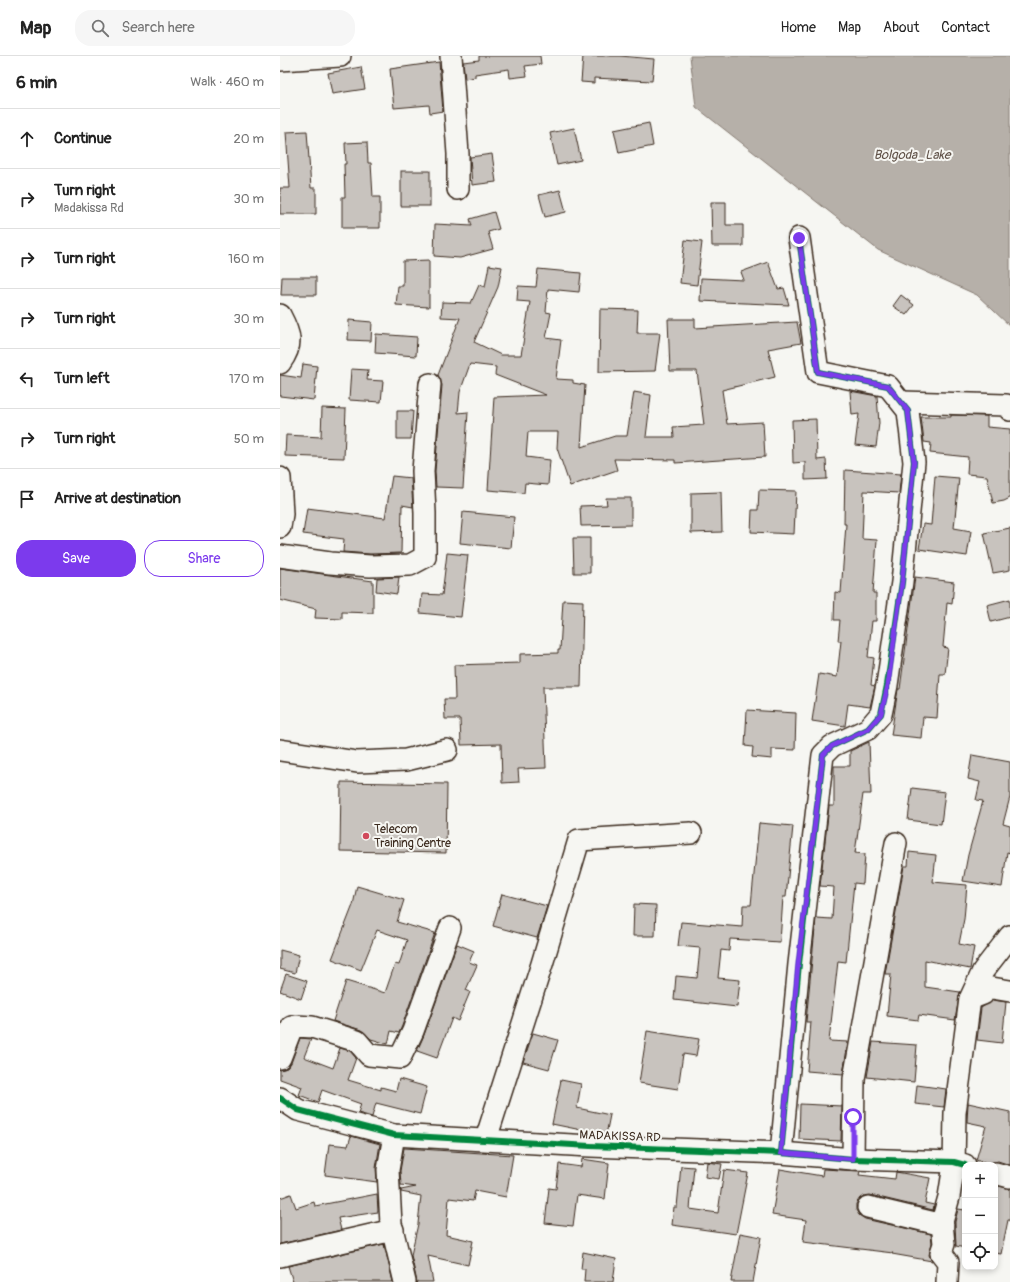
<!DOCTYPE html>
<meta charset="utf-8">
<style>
:root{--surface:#fff;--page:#f6f6f6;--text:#222;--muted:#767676;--line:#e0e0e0;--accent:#7c3aed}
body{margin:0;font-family:Pangolin,sans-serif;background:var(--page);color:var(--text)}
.controls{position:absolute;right:12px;bottom:12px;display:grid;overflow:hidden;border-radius:8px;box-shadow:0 2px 6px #0003}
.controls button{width:36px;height:36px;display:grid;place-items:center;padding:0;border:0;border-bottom:1px solid var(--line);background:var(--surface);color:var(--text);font:20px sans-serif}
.stop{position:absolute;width:12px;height:12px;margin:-9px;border:3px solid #7c3aed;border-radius:50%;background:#fff}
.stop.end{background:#7c3aed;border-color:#fff;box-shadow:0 1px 4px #0008}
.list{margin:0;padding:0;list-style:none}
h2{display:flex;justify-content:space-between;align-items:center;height:52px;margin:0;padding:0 16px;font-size:17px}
h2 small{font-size:13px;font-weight:400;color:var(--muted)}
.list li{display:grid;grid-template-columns:26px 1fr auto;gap:12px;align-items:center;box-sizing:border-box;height:60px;padding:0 16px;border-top:1px solid var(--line)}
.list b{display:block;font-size:15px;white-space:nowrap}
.list p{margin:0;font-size:13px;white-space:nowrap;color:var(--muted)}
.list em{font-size:13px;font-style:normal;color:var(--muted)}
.actions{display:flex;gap:8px;padding:12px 16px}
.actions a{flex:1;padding:9px 0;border:1px solid var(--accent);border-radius:16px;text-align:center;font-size:14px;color:var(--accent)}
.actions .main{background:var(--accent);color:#fff}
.icon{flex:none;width:22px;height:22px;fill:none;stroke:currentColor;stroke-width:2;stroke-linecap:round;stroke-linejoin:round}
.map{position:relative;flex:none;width:730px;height:1226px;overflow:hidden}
header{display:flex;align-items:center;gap:24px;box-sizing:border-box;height:56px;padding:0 20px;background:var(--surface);border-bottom:1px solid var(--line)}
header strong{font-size:19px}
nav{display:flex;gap:22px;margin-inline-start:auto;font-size:14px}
.search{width:280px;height:36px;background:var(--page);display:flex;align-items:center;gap:10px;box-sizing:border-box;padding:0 14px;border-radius:16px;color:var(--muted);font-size:15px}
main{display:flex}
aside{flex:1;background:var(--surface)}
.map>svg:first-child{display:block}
.water{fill:#b6b0a9;stroke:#857a71}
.building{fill:#c8c3be;stroke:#3b2a1e}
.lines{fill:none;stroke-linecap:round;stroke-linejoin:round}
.minor-casing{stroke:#3b2a1e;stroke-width:24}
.minor{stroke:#f6f6f2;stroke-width:21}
.cycleway-casing{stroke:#f6f6f2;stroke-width:8}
.cycleway{stroke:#00873e;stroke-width:6}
.route{stroke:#7c3aed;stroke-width:5}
.poi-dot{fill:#d1495b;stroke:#f6f6f2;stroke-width:1.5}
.labels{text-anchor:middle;stroke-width:4;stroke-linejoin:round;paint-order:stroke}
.poi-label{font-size:12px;fill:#3b2a1e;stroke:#f6f6f2;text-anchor:start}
.street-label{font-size:12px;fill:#3b2a1e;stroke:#f6f6f2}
.water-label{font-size:13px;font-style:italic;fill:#605248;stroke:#f6f6f2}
</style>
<header>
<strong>Map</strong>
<div class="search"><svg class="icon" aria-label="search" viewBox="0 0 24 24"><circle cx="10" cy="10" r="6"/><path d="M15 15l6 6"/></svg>Search here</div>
<nav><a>Home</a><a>Map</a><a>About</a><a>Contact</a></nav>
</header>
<main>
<aside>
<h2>6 min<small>Walk · 460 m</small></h2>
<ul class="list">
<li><svg class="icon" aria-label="ahead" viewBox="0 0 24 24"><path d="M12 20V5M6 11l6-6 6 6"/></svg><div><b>Continue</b></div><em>20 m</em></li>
<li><svg class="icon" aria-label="right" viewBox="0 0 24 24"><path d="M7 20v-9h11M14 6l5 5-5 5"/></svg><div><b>Turn right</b><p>Madakissa Rd</p></div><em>30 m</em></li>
<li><svg class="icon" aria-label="right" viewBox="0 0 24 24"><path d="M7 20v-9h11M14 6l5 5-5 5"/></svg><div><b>Turn right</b></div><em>160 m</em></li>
<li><svg class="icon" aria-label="right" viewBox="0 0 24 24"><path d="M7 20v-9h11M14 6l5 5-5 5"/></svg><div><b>Turn right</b></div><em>30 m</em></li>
<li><svg class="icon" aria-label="left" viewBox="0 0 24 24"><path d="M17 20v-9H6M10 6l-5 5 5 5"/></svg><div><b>Turn left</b></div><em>170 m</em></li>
<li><svg class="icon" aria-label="right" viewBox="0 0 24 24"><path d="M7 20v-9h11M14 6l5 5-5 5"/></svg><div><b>Turn right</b></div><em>50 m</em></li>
<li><svg class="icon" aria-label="arrive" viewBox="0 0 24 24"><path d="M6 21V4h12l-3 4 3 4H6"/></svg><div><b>Arrive at destination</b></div></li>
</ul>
<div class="actions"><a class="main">Save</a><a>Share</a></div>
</aside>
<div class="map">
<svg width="730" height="1226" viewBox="0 0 730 1226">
<rect width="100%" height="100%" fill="#f6f6f2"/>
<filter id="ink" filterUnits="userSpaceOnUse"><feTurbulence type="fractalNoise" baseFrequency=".025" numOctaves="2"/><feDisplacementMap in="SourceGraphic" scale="8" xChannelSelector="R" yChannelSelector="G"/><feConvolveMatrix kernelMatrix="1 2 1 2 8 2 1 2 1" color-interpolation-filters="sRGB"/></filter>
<g filter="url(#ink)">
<path class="water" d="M 410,0 L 730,0 L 730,270 L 697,239 L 598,194 L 416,51 Z"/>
<g class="building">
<path d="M 199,0 L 260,0 L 261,8 L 245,10 L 247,20 L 230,22 L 229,13 L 195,18 L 195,21 L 185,23 L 183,6 L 199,4 Z"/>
<path d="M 303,0 L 340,0 L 374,3 L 372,25 L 314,22 L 314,27 L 301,26 Z"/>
<path d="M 159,6 L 163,55 L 150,57 L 149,49 L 114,52 L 110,13 Z"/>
<path d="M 81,11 L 85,33 L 52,38 L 48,17 Z"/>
<path d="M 369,67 L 373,90 L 339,97 L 334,74 Z"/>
<path d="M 294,72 L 301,104 L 277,109 L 270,77 Z"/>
<path d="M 27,75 L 31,132 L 36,132 L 36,158 L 0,158 L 0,132 L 10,132 L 6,76 Z"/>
<path d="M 87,86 L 88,107 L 91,107 L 93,141 L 100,141 L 100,172 L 62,172 L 62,141 L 65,141 L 64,108 L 66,108 L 65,87 Z"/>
<path d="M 212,98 L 216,126 L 192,129 L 190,101 Z"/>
<rect x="121" y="115" width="29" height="35"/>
<path d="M 280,134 L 286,156 L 265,161 L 259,139 Z"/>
<path d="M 431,146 L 446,146 L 446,169 L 463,169 L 463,190 L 432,190 Z"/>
<path d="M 214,156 L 219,173 L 208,176 L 213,193 L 180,202 L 154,200 L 155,168 L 192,170 L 190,163 Z"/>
<path d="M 405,184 L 422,186 L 417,229 L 400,227 Z"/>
<path d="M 149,204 L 149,251 L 116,249 L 118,230 L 123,230 L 123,205 Z"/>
<path d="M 488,206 L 498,233 L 504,232 L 509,249 L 420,245 L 421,222 L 464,224 L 461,216 Z"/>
<path d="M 209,209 L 222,211 L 218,231 L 194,286 L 221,299 L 241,299 L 250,246 L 237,245 L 238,230 L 256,231 L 258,213 L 301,217 L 299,236 L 268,233 L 266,256 L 271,257 L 266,282 L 281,284 L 276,323 L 293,324 L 293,327 L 305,329 L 301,391 L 335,380 L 347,380 L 354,336 L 371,339 L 366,381 L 394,381 L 393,371 L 424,369 L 417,315 L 390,315 L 388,263 L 415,263 L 415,272 L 517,266 L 521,287 L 488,293 L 495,321 L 442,334 L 447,368 L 483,366 L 485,401 L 395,407 L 395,404 L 334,403 L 337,414 L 290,430 L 277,392 L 278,376 L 248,376 L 246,401 L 270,404 L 268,429 L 245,427 L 244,437 L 208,434 L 214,341 L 266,339 L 215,319 L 216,311 L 190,308 L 180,336 L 178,357 L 188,356 L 183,432 L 156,431 L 155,415 L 162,329 L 158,319 L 180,262 L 161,261 L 162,246 L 191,247 L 199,229 L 205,231 Z"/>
<path d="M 2,221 L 36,221 L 36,239 L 1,239 Z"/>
<path d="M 621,239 L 634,249 L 626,259 L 613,250 Z"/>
<path d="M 320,253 L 358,254 L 357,277 L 380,277 L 375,315 L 319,316 Z"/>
<path d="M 69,264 L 92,266 L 91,285 L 68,284 Z"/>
<path d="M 96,278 L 137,281 L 136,300 L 95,297 Z"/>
<path d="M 23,308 L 37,310 L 34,344 L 0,340 L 0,319 L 21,322 Z"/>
<path d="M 71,313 L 88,314 L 87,324 L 103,325 L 101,346 L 69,344 Z"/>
<path d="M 570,335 L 597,340 L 599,367 L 596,391 L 575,389 L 579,358 L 572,359 Z"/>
<path d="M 42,352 L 66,353 L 64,402 L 5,400 L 6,379 L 41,381 Z"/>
<path d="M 117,355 L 133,355 L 131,383 L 117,383 Z"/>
<path d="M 671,359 L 707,360 L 707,371 L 730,373 L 730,442 L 724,445 L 713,447 L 707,420 L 687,418 L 688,401 L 650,397 L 651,387 L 644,386 L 641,361 L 671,361 Z"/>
<path d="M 536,363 L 537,404 L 546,403 L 547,423 L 525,424 L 525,406 L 513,407 L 512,364 Z"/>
<path d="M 565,414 L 621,418 L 619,437 L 584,435 L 582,483 L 597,484 L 593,537 L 596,537 L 596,565 L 592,565 L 588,601 L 594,602 L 591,629 L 595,630 L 590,651 L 568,648 L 565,670 L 532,665 L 539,618 L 557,621 L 561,585 L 558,585 L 560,564 L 554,564 L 555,536 L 561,537 L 566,468 L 564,468 Z"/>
<path d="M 112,420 L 131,422 L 133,451 L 122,449 L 121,497 L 90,498 L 63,496 L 64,483 L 23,478 L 27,452 L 105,462 Z"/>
<path d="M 655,420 L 679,422 L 674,472 L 691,475 L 687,500 L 639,493 L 643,468 L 651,469 Z"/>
<path d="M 479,434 L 516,435 L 514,478 L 471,476 L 472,454 L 478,454 Z"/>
<path d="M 441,436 L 442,476 L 411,477 L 411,437 Z"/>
<path d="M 326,442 L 351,442 L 351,469 L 301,470 L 300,450 L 327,449 Z"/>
<path d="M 183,456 L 234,461 L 231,492 L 180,487 Z"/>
<path d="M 730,472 L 730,514 L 713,517 L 704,477 Z"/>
<path d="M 293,482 L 310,482 L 310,517 L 294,517 Z"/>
<path d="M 167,497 L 188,499 L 181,561 L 140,557 L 142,538 L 162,539 Z"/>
<path d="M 0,512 L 93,525 L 93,557 L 62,556 L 62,563 L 35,562 L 36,553 L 0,544 Z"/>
<path d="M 119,521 L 117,538 L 96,535 L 97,522 Z"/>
<path d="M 635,521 L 674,526 L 672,548 L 667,547 L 663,591 L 668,592 L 665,618 L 660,618 L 657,662 L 643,661 L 641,682 L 611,679 L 618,633 L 620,633 Z"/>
<path d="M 730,543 L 730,561 L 711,566 L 707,549 Z"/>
<path d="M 283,544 L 303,545 L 301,631 L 263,631 L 266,712 L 238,713 L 239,726 L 222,727 L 221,688 L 181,689 L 180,663 L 165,663 L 164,643 L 175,643 L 174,609 L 240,607 L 240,598 L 278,597 L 278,594 L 280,594 Z"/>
<path d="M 467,654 L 516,657 L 515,694 L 492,693 L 492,703 L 472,701 L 473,691 L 465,690 Z"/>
<path d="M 589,686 L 591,738 L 583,738 L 575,797 L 585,798 L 583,828 L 574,827 L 566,906 L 558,905 L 549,985 L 568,986 L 563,1018 L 527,1015 L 531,966 L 526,966 L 536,862 L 552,863 L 554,831 L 540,830 L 549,750 L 554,750 L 554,710 L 570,710 L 570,695 Z"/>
<path d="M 692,699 L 730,706 L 730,741 L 723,768 L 730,770 L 730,797 L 727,796 L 722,831 L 683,825 L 688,799 L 703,745 L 696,744 L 700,726 L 688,723 Z"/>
<path d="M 61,726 L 167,728 L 166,797 L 60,795 Z"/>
<path d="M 632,732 L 665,736 L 661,768 L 628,764 Z"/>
<path d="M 479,767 L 513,770 L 506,841 L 503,841 L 500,886 L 450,883 L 449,895 L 441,894 L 438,922 L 460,924 L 457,951 L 394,944 L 396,920 L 417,922 L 420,892 L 398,890 L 401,866 L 462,871 L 463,849 L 471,849 Z"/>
<path d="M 629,796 L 656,799 L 653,826 L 687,829 L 684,863 L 679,888 L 694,891 L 690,913 L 645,904 L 645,931 L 680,936 L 675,964 L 639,959 L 638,964 L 607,960 L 611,918 L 605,918 L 624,810 L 628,810 Z"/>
<path d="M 77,830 L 124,844 L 117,866 L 155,877 L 122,970 L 119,977 L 111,975 L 108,988 L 91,983 L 81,974 L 53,965 L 66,925 L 105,937 L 115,908 L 119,909 L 127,884 L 97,874 L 81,914 L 52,903 L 73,849 Z"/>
<path d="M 222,838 L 267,850 L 257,882 L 213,870 Z"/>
<path d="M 354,848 L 376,849 L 375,880 L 353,880 Z"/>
<path d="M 177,888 L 194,895 L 189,906 L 197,909 L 186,934 L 190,936 L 178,965 L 172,962 L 157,1002 L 137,995 L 144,979 Z"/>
<path d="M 0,894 L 19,899 L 15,917 L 0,913 Z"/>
<path d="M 6,918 L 27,925 L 21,943 L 0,935 Z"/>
<path d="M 713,944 L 726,946 L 722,987 L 697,984 L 701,952 Z"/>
<path d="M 367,975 L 419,983 L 416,1000 L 403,998 L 398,1033 L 359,1027 Z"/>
<path d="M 253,977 L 278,984 L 269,1013 L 243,1006 Z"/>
<path d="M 20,982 L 31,983 L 24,1001 L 53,1012 L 60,992 L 70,995 L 76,1002 L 68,1024 L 101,1034 L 101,1031 L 116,1035 L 119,1023 L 147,1031 L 140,1058 L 96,1047 L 92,1061 L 78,1057 L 81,1048 L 42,1034 L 38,1046 L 19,1039 L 22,1031 L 0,1023 L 0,1014 L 7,1012 L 11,1007 Z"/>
<path d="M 593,986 L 637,989 L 634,1026 L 587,1021 Z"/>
<path d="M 281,1024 L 301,1028 L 297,1052 L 330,1059 L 326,1079 L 310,1078 L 311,1076 L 272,1068 Z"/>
<path d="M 637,1029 L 666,1033 L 664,1051 L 635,1048 Z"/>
<path d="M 688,1047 L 730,1056 L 730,1109 L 718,1105 L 708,1108 L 696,1104 L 706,1070 L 687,1066 Z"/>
<path d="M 520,1048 L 562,1050 L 561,1085 L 519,1083 Z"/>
<path d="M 71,1080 L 100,1088 L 96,1112 L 97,1126 L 45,1119 L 49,1088 L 68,1090 Z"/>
<path d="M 124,1092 L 233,1099 L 226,1141 L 195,1135 L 193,1145 L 169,1142 L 166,1179 L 193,1185 L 188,1209 L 148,1200 L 153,1226 L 137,1226 L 131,1199 L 138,1168 L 141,1140 L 121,1136 L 121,1134 L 136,1131 L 121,1129 L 120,1115 Z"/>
<path d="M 302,1103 L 329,1107 L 325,1143 L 297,1139 L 293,1170 L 265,1167 L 269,1132 L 276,1133 L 279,1108 L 301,1111 Z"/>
<path d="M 427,1106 L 442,1108 L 439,1123 L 425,1121 Z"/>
<path d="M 401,1110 L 414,1111 L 410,1153 L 438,1157 L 444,1114 L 468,1117 L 456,1178 L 392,1169 L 394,1151 L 397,1151 Z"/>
<path d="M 500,1113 L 542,1120 L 543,1113 L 580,1115 L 579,1119 L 615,1123 L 616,1116 L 650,1122 L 645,1147 L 654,1149 L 653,1154 L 590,1139 L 584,1140 L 580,1142 L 576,1148 L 576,1154 L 579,1159 L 585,1163 L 651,1178 L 652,1187 L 649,1199 L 652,1205 L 612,1198 L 613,1197 L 523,1186 L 526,1164 L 492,1159 Z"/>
<path d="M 715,1129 L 730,1133 L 730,1164 L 728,1164 L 721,1198 L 715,1197 Z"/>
<path d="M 11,1138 L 16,1152 L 34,1146 L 35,1150 L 97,1138 L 98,1156 L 58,1162 L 61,1174 L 0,1188 L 0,1142 Z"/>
<path d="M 678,1153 L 685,1154 L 685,1192 L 676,1190 L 675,1166 Z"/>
<path d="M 460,1177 L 481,1181 L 473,1226 L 451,1226 Z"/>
<path d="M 104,1188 L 113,1226 L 13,1226 L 8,1210 Z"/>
<path d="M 303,1196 L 336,1203 L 333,1226 L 304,1226 L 305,1213 L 301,1213 Z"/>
</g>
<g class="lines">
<g class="minor-casing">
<g id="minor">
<path d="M 171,0 L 178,98 L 178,133"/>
<path d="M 0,4 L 60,0"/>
<path d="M 0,259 C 10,278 14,288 0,307"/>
<path d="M 622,346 L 726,349 L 730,354"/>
<path d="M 0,422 L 2,458 L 0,471"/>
<path d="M 0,500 L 50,507 L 90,510 L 130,509 L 145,501 L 145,457 L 143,415 L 150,328"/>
<path d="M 0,694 L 77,706 L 126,704 L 167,694"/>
<path d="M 690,943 L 703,938 L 706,931 L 730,935"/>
<path d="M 0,1002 L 12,971 L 16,970 L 32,971 L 77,985 L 89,999 L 120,1002 L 133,975 L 170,872"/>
<path d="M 0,1042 L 18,1054 L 114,1079 L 310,1090 L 501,1097 L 573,1103 L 674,1106 L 685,1109"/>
<path d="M 114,1079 L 108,1114 L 111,1168 L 125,1226"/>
<path d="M 206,1083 L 262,908 L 299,784 L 411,777"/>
<path d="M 501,1097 L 519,908 L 543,699 L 552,690 L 588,673 L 601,658 L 607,629 L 622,526 L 634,406 L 628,355 L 608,330 L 538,316 L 519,182"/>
<path d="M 573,1103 L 574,1023 L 616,787"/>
<path d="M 715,1117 L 730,1121"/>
<path d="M 588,1151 L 663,1169"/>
<path d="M 0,1200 L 113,1174"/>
<path d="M 667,1226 L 668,1206 L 661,1197 L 664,1188 L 662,1166 L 669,1141 L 674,1109 L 675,1057 L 690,943 L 703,915 L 730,880"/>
</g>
</g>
<use href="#minor" class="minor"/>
<g class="cycleway-casing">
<g id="cycleway">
<path d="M 0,1042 L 18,1054 L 114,1079 L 310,1090 L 501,1097 L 573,1103 L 674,1106 L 685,1109"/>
<path d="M 501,1097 L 519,908 L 543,699 L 552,690 L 588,673 L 601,658 L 607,629 L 622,526 L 634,406 L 628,355 L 608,330 L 538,316 L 519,182"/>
</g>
</g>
<use href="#cycleway" class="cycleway"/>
</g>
</g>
<g class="lines" filter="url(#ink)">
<path class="route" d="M 519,182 L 538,316 L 608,330 L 628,355 L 634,406 L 622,526 L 608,629 L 601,658 L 588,673 L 552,690 L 543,699 L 518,908 L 501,1097 L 573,1103 L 573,1061"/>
</g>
<circle class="poi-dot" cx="86" cy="780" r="4"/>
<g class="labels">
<g class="poi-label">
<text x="94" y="777">Telecom<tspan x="94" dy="14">Training Centre</tspan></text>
</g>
<g class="street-label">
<text transform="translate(340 1080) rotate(2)" y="4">MADAKISSA RD</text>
</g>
<g class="water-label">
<text x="632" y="103">Bolgoda_Lake</text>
</g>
</g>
</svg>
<div class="controls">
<button>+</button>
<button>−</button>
<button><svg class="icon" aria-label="locate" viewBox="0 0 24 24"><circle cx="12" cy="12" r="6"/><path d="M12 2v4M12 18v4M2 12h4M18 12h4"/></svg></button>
</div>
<div class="stop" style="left:573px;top:1061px"></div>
<div class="stop end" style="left:519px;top:182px"></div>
</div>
</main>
